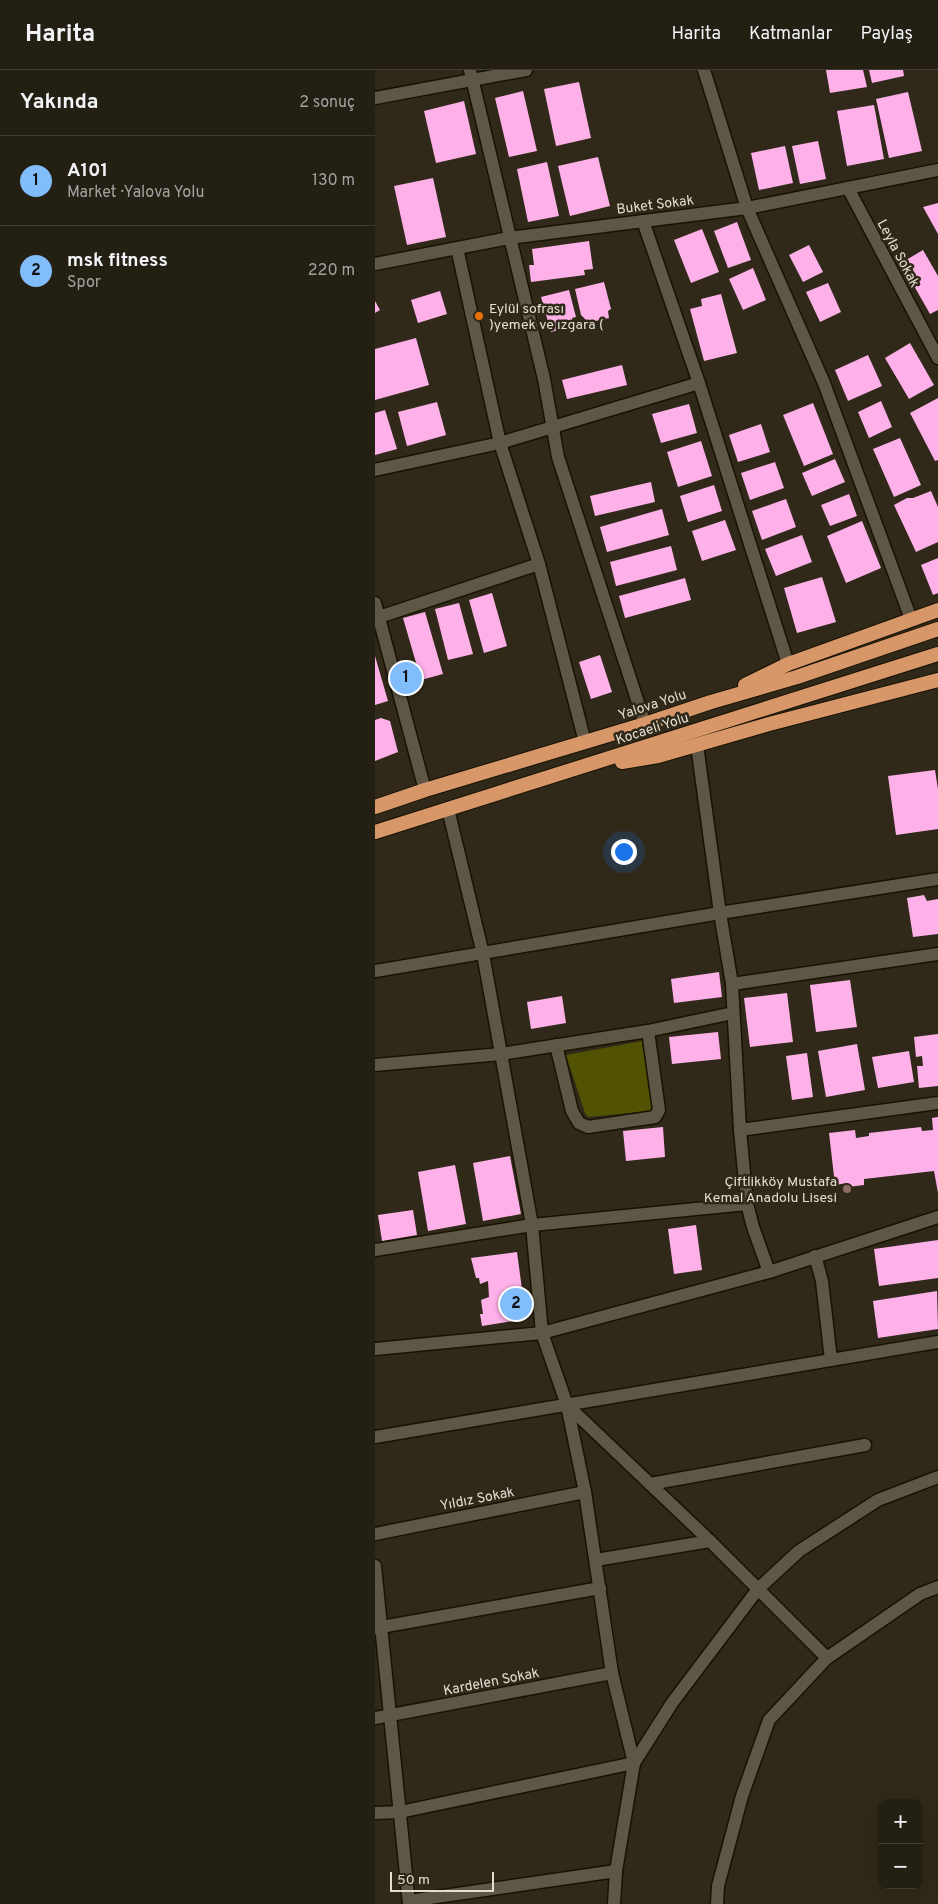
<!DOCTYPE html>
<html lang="tr">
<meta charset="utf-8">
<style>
:root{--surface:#241f13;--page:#302c21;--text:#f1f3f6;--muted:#a3a2a0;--line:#413d33;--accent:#80bdfa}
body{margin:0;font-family:Overpass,sans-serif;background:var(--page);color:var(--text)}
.controls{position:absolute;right:15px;bottom:15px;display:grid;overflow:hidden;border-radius:10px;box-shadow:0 5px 20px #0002}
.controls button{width:45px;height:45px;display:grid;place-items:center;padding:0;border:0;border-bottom:1px solid var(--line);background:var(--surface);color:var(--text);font:25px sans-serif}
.scale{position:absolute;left:15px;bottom:12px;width:104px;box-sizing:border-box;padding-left:5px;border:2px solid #e2ded4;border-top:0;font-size:14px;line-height:18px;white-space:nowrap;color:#e2ded4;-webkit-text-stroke:4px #302919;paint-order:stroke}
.you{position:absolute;left:248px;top:781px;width:18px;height:18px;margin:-12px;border:4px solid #fff;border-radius:50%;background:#1a73e8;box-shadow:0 0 0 8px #1a73e833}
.badge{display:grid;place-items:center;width:32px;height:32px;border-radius:50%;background:var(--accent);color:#111;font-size:16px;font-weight:700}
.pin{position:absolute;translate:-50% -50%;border:2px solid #fff;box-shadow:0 1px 5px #0006}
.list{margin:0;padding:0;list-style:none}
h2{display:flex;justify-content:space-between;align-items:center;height:65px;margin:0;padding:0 20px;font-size:21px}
h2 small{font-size:16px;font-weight:400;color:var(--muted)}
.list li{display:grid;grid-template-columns:32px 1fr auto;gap:15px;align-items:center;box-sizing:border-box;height:90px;padding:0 20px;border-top:1px solid var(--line)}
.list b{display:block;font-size:19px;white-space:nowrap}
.list p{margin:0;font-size:16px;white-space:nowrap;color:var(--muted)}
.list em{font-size:16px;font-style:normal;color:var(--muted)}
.map{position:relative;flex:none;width:563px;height:1834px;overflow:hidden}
header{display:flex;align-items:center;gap:30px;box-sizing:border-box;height:70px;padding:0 25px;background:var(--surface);border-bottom:1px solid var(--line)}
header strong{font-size:24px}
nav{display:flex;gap:28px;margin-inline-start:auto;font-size:18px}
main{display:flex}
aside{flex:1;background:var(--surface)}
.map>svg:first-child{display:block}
.green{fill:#515202}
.building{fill:#feb1e9}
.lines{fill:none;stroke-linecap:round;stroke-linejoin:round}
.minor-casing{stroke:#181203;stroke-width:15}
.trunk-casing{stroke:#181203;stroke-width:16}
.minor{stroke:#5e5745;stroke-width:12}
.trunk{stroke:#d89768;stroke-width:14}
.food-dot{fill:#e8710a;stroke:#302919;stroke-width:2}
.education-dot{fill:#8d6e63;stroke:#302919;stroke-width:2}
.labels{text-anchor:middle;stroke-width:5;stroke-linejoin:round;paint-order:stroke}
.street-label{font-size:14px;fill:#e2ded4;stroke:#302919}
.poi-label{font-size:14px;fill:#e2ded4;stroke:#302919;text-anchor:start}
</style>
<header>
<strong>Harita</strong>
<nav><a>Harita</a><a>Katmanlar</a><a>Paylaş</a></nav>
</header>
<main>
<aside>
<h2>Yakında<small>2 sonuç</small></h2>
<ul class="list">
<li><span class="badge">1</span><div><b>A101</b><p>Market · Yalova Yolu</p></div><em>130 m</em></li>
<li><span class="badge">2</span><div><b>msk fitness</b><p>Spor</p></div><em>220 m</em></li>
</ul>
</aside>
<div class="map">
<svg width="563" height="1834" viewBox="0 0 563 1834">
<rect width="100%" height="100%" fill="#302919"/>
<path class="green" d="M 267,971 L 278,1041 L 213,1047 L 210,1043 L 191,985 Z"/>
<g class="building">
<path d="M 451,0 L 488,0 L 492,17 L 455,23 Z"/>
<path d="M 494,0 L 528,0 L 529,6 L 497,13 Z"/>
<path d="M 204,12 L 216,68 L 181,76 L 169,19 Z"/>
<path d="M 148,21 L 162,81 L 134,87 L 120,28 Z"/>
<path d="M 533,22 L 547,81 L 514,88 L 501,29 Z"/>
<path d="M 89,31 L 101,84 L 61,93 L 49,41 Z"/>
<path d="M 499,35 L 509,89 L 472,96 L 462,41 Z"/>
<path d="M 443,71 L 451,109 L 425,114 L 417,76 Z"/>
<path d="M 410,76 L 418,113 L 384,120 L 376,83 Z"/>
<path d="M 223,87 L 235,136 L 195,146 L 183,96 Z"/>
<path d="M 172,92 L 184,146 L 153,152 L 142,99 Z"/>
<path d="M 58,108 L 71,167 L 32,175 L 19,116 Z"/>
<path d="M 563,133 L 563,164 L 548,137 Z"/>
<path d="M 362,152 L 376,190 L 353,198 L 339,161 Z"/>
<path d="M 327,159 L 344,202 L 316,213 L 299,170 Z"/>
<path d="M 214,171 L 218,199 L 209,200 L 210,205 L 156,212 L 154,195 L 159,195 L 157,179 Z"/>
<path d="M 434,175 L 448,202 L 428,212 L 414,185 Z"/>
<path d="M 548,180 L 563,206 L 563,240 L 555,244 L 526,193 Z"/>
<path d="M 378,198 L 391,230 L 368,240 L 354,209 Z"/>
<path d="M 229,212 L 236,239 L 233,241 L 234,248 L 212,253 L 210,249 L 206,245 L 200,219 Z"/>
<path d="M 453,213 L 466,242 L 445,252 L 431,222 Z"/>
<path d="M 194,220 L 201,247 L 197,248 L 199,256 L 176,262 L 166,227 Z"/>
<path d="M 65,221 L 72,244 L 43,253 L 36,230 Z"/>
<path d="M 346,224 L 362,283 L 329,291 L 315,239 L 327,236 L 326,229 Z"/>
<path d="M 0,231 L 5,240 L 0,243 Z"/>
<path d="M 41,268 L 54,315 L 0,330 L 0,279 Z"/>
<path d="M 535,273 L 559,315 L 534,329 L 510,288 Z"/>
<path d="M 493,285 L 507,316 L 473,331 L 460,300 Z"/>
<path d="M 247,295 L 252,315 L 192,329 L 187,310 Z"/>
<path d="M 563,328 L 563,390 L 560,391 L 535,343 Z"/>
<path d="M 506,331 L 517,357 L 494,368 L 483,342 Z"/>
<path d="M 62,332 L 71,365 L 32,376 L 23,342 Z"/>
<path d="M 438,333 L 458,384 L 429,396 L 408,345 Z"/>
<path d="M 314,334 L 322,363 L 286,373 L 277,344 Z"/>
<path d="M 10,340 L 22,379 L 0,385 L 0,343 Z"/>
<path d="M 386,354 L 395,382 L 363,392 L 354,365 Z"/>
<path d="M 525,368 L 546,415 L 519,427 L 498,379 Z"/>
<path d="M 326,371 L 337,406 L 303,417 L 292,382 Z"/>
<path d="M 460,389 L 470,412 L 437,426 L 427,403 Z"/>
<path d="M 400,392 L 409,418 L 375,430 L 366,403 Z"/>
<path d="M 276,412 L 280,432 L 220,446 L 215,426 Z"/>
<path d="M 339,415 L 347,441 L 313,452 L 305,426 Z"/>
<path d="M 556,421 L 563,437 L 563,472 L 541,482 L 519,435 L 532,428 L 538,428 Z"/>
<path d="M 474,424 L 482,446 L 455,456 L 446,435 Z"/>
<path d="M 411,429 L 421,457 L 387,470 L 377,441 Z"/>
<path d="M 287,439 L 294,465 L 232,482 L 225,457 Z"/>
<path d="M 350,450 L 361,480 L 327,491 L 317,461 Z"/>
<path d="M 487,451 L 506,498 L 471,513 L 452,466 Z"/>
<path d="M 427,465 L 437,492 L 401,506 L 390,479 Z"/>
<path d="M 296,476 L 302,500 L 241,516 L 235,492 Z"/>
<path d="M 563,488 L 563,523 L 558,525 L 546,495 Z"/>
<path d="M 447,507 L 461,552 L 422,563 L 409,518 Z"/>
<path d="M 310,508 L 316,530 L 250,548 L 244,526 Z"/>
<path d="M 117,523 L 132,576 L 109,583 L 94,530 Z"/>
<path d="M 84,533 L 98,584 L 73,590 L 60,539 Z"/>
<path d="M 50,542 L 68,604 L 46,610 L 28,548 Z"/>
<path d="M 225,585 L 237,622 L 216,629 L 204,592 Z"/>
<path d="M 0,586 L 13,631 L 0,635 Z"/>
<path d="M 6,648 L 15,651 L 23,682 L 0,691 L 0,650 Z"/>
<path d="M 560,700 L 563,719 L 563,759 L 521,765 L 513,706 Z"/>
<path d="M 549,825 L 552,831 L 563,829 L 563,864 L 538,867 L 532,828 Z"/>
<path d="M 344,902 L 347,927 L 299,933 L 296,909 Z"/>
<path d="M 475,910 L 482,957 L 441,962 L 435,915 Z"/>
<path d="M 412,923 L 418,972 L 375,977 L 369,928 Z"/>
<path d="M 187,926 L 191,953 L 156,959 L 152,932 Z"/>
<path d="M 343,962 L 346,989 L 297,994 L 294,967 Z"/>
<path d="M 563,964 L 563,1016 L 544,1018 L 542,996 L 548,996 L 547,986 L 541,987 L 539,967 Z"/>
<path d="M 482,974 L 490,1020 L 451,1027 L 443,981 Z"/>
<path d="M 534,981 L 539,1012 L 503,1018 L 497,987 Z"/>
<path d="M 432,983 L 438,1027 L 417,1030 L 411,986 Z"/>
<path d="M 563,1047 L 563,1123 L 559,1101 L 489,1109 L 489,1115 L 473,1117 L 472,1113 L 460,1115 L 454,1063 L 480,1060 L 481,1068 L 494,1066 L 494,1063 L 546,1057 L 547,1061 L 558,1060 L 557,1048 Z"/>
<path d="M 288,1057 L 290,1087 L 251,1091 L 248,1061 Z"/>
<path d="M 135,1086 L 146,1144 L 108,1151 L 98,1093 Z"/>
<path d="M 80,1095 L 91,1154 L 53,1161 L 43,1102 Z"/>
<path d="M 38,1140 L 42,1165 L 7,1171 L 3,1145 Z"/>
<path d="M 321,1155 L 327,1200 L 299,1204 L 293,1159 Z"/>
<path d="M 563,1170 L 563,1208 L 504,1216 L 499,1179 Z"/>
<path d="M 142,1182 L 151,1249 L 107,1256 L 105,1244 L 108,1244 L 106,1230 L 114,1227 L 113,1211 L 105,1214 L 104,1208 L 101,1208 L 96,1188 Z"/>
<path d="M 562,1221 L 563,1259 L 503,1268 L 498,1231 Z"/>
</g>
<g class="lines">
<g class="minor-casing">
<g id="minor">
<path d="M 95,0 L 169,309 L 183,387 L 270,654"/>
<path d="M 329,0 L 372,138 L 449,313 L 536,549"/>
<path d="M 0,28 L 151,0"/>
<path d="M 473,118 L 563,288"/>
<path d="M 268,151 L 324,313 L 413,594"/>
<path d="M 82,178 L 125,373 L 164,494 L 210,672"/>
<path d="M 0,194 L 134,168 L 372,138 L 563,100"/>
<path d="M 0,400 L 125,373 L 324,313"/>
<path d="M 0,533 L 50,720"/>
<path d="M 4,547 L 164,494"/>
<path d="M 322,675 L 345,843 L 357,914 L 365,1060 L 372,1134 L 378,1157 L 394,1202"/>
<path d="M 73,739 L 108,884 L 157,1155 L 167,1263 L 192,1335 L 210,1422 L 237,1603 L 259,1693 L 241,1801 L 239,1834"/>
<path d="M 0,901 L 345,843 L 563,809"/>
<path d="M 357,914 L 563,884"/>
<path d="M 181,975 L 197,1041 L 204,1053 L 213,1057 L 280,1047 L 284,1040 L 273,961"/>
<path d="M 0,995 L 126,984 L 273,961 L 358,943"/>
<path d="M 365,1060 L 563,1033"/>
<path d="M 0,1180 L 157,1155 L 372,1134"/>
<path d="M 440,1186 L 447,1211 L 456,1290"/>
<path d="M 0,1279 L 167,1263 L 394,1202 L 563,1147"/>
<path d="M 192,1335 L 335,1471 L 452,1588"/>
<path d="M 0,1367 L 563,1272"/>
<path d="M 275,1414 L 490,1375"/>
<path d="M 0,1464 L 210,1422"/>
<path d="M 221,1490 L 335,1471"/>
<path d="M 0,1496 L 34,1834"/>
<path d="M 0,1558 L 225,1518"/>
<path d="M 0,1648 L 237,1603"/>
<path d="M 0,1743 L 25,1742 L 259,1693 L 297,1633 L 383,1519 L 424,1481 L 503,1430 L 563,1407"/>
<path d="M 34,1831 L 241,1801"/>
<path d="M 342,1834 L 343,1816 L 367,1726 L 394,1650 L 452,1588 L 545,1524 L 563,1517"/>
</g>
</g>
<g class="trunk-casing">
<g id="trunk">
<path d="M 370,615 L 413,594 L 563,540"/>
<path d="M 247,692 L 283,686 L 394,654 L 563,610"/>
<path d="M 0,737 L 50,720 L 270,654 L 336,632 L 422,607 L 563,559"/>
<path d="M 0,762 L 563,584"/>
</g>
</g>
<use href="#minor" class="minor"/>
<use href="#trunk" class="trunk"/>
</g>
<circle class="food-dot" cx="104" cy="246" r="5"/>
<circle class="education-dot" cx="472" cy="1119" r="5"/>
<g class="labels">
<g class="street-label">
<text transform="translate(280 134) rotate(-7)" y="5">Buket Sokak</text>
<text transform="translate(524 183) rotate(62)" y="5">Leyla Sokak</text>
<text transform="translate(277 634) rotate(-18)" y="5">Yalova Yolu</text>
<text transform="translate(277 658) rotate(-18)" y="5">Kocaeli̇ Yolu</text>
<text transform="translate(102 1428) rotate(-11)" y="5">Yıldız Sokak</text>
<text transform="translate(116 1611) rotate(-11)" y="5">Kardelen Sokak</text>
</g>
<g class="poi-label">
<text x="114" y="243">Eylül sofrası<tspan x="114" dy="16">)yemek ve ızgara (</tspan></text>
<text x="462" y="1116" text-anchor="end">Çiftlikköy Mustafa<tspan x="462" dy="16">Kemal Anadolu Lisesi</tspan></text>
</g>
</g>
</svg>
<div class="controls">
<button>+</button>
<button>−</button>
</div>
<div class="scale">50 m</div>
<div class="you"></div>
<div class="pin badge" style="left:31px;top:608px">1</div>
<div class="pin badge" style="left:141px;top:1234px">2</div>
</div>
</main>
